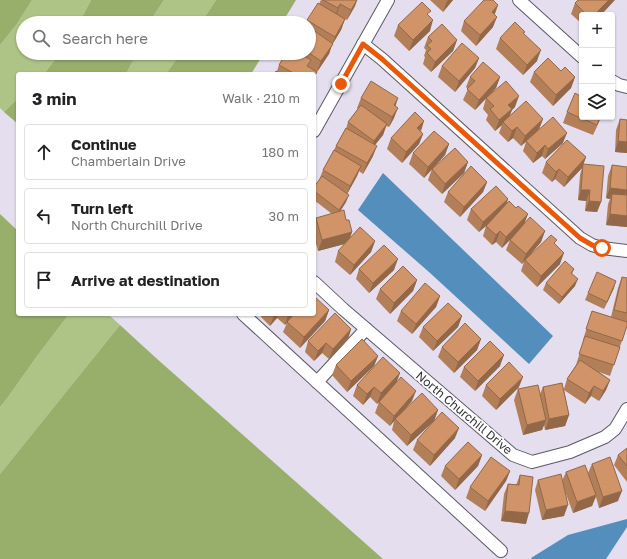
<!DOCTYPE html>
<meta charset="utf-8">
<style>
:root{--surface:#fff;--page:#f2f2f2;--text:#222;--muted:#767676;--line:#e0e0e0}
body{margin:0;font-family:"Golos Text",sans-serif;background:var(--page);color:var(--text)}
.controls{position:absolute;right:12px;top:12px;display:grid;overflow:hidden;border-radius:4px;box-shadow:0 1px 3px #0004}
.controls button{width:36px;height:36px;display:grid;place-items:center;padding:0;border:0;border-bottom:1px solid var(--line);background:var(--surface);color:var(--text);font:20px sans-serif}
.stop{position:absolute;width:12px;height:12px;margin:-9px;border:3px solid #ea580c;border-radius:50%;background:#fff}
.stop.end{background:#ea580c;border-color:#fff;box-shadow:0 1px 4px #0008}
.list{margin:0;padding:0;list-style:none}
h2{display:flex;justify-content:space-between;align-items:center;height:52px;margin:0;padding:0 16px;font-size:17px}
h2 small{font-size:13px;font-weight:400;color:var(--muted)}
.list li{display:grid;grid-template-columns:26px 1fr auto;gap:12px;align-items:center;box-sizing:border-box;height:56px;margin:0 8px 8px;padding:0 8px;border:1px solid var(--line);border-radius:4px}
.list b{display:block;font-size:15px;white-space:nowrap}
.list p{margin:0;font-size:13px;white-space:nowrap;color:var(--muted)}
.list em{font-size:13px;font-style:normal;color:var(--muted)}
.icon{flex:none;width:22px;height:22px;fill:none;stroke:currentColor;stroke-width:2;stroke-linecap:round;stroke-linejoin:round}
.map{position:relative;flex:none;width:627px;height:559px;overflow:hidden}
.search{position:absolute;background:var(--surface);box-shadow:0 1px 3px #0004;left:16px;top:16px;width:300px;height:44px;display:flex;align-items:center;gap:10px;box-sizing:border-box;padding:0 14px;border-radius:22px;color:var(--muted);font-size:15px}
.panel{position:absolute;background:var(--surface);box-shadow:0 1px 3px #0004;left:16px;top:72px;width:300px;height:244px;border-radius:4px}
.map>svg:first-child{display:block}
.green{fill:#aec386}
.forest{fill:#98af6c}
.water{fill:#538ebd}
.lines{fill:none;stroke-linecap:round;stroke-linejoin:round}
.minor-casing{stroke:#5d5865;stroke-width:14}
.minor{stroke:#fff;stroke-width:12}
.wall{fill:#b37f59}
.shaded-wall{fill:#926849}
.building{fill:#d09468;stroke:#926849}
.route{stroke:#ea580c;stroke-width:5}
.labels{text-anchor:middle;stroke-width:3.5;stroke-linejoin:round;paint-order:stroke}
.street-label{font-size:12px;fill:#333137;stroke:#fff}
</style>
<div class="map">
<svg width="627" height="559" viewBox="0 0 627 559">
<rect width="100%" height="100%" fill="#e4deee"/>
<g class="green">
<path d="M 32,0 L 91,0 L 79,23 L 23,23 L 23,53 L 60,53 L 44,74 L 18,74 L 18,98 L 4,112 L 0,108 L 0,45 L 17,24 Z"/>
<path d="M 164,0 L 216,0 L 201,23 L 150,23 L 154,15 Z"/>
<path d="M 137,53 L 181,53 L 166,74 L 126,74 Z"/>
<path d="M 70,314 L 108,314 L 120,325 L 0,474 L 0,407 L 8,397 L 37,356 L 66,318 Z"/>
</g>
<g class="forest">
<path d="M 0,0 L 32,0 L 17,24 L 0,45 Z"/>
<path d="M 91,0 L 164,0 L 154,15 L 150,23 L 79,23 Z"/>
<path d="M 216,0 L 296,0 L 282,23 L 201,23 Z"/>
<path d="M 60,53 L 137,53 L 126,74 L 44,74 Z"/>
<path d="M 181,53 L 264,53 L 251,74 L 166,74 Z"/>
<path d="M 18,98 L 18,124 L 4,112 Z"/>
<path d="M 0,214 L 18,231 L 18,314 L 70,314 L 66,318 L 37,356 L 8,397 L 0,407 Z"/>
<path d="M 120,325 L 156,358 L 383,559 L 0,559 L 0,474 Z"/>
</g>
<g class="water">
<path d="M 383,173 L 553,336 L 529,364 L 429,272 L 358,210 Z"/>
<path d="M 627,519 L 627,527 L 606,559 L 532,559 L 531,558 L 568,535 Z"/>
</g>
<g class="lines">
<g class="minor-casing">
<g id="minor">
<path d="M 519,0 L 582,57"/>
<path d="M 363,44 L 382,59 L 580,238 L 592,245 L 602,248 L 627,251"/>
<path d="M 612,81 L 619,85 L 627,87"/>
<path d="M 314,131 L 388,0"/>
<path d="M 314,282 L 343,309 L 513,455 L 532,462 L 570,452 L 605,437 L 615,429 L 627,409"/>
<path d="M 243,314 L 501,551"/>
<path d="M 317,382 L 366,329"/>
</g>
</g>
<use href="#minor" class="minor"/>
</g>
<g class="wall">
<path d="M 321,0 L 357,0 L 355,6 L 347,20 L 345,19 L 341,30 L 332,45 L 329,54 L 317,72 L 314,80 L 314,74 L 274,74 L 277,71 L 279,65 L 286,53 L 309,53 L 309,23 L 306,23 L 307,20 L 319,4 Z"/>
<path d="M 430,0 L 453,0 L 443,12 Z"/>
<path d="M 575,3 L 601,15 L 582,15 L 582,24 L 571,14 Z"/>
<path d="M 498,5 L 495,14 L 493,27 L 476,46 L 461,31 L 464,21 Z"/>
<path d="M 429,16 L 430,31 L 409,51 L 394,36 L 398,25 Z"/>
<path d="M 524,34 L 537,61 L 523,75 L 496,49 L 500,38 Z"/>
<path d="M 428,37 L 457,40 L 453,51 L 431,72 L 423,64 L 425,57 L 424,56 L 426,50 L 424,48 Z"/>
<path d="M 479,58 L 475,68 L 455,92 L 438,77 L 442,66 Z"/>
<path d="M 561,71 L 575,77 L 571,88 L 553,106 L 530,82 L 534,72 Z"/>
<path d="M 470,77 L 500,77 L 496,88 L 475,110 L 463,100 L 468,89 L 466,87 Z"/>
<path d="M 361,98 L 395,106 L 394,118 L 389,127 L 386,126 L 383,135 L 375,145 L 373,156 L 363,174 L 359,171 L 357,176 L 347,194 L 346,202 L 340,212 L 346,220 L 352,232 L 350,238 L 375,241 L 371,252 L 350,275 L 335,262 L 338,251 L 345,244 L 318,251 L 314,236 L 314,222 L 316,218 L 332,214 L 314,200 L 314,187 L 319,180 L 323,170 L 334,150 L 336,146 L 346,129 L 348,122 L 358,109 L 357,108 Z"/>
<path d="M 486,98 L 515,107 L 512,110 L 509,117 L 543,119 L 539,129 L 563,143 L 545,159 L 542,156 L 533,163 L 523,151 L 526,142 L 521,146 L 513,138 L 508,142 L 499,133 L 502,125 L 495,131 L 486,120 L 488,115 L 483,109 Z"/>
<path d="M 567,112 L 582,117 L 601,117 L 593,135 L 563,123 Z"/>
<path d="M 620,119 L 627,120 L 627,153 L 615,152 L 616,130 Z"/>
<path d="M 421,131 L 423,134 L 419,144 L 402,163 L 387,149 L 391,138 Z"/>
<path d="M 449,144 L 445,155 L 424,178 L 409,164 L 413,153 Z"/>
<path d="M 586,157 L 582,168 L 564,187 L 555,179 L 552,182 L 542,173 L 546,162 Z"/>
<path d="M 468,162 L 464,173 L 442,194 L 428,180 L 432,169 Z"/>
<path d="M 583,164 L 601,202 L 597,212 L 585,211 L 586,201 L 578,200 L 580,175 Z"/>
<path d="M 612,165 L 627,167 L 627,227 L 606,225 L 608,204 L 610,199 L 606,198 L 608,176 Z"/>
<path d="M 487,182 L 483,192 L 460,217 L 444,202 L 448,192 Z"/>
<path d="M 508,199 L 506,205 L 525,223 L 545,231 L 541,242 L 531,254 L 555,244 L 560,264 L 537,287 L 521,271 L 524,262 L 522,264 L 506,250 L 510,240 L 514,236 L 502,248 L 496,242 L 492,245 L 483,236 L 486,226 L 479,232 L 467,220 L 471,209 Z"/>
<path d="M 359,269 L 394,270 L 369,293 L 356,279 Z"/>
<path d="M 574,269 L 572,274 L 575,286 L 559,304 L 543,290 L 546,283 Z"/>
<path d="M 622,277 L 627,278 L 627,326 L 610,376 L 599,372 L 610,380 L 606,390 L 599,401 L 591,396 L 585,404 L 564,390 L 569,415 L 565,426 L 545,430 L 544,425 L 542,430 L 523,435 L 514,400 L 518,389 L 540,394 L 543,387 L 564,389 L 567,379 L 576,365 L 584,340 L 583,340 L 592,311 L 611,317 L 618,288 Z"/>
<path d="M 417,280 L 413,291 L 390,314 L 376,299 L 380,289 Z"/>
<path d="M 614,288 L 604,309 L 585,300 L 588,293 Z"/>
<path d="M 440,296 L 436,307 L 412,334 L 397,321 L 401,311 Z"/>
<path d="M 329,310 L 325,321 L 300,348 L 283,332 L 287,323 L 285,325 L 277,318 L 270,326 L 261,317 L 262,314 L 314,314 Z"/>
<path d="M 462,316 L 458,327 L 433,351 L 419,337 L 423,327 Z"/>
<path d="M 351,329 L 348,339 L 329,359 L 322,353 L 314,361 L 305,352 L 308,341 Z"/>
<path d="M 481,339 L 477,350 L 454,373 L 438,357 L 442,347 Z"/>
<path d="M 378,356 L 374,366 L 347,392 L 332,375 L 336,365 Z"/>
<path d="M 500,366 L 475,391 L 460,377 L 464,367 Z"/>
<path d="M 400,373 L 396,382 L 412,401 L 402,412 L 438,410 L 434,421 L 407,446 L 392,430 L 394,421 L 390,426 L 375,413 L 379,402 L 385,396 L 377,404 L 370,397 L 363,405 L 353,396 L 357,385 Z"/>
<path d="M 486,385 L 519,387 L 496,410 L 482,396 Z"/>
<path d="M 455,438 L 430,466 L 413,450 L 417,440 Z"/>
<path d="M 627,448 L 627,482 L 614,465 L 618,455 Z"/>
<path d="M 482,455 L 478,466 L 455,490 L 441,476 L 445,466 Z"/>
<path d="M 592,464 L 618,501 L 599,508 L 596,497 L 592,506 L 573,513 L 563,486 L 564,516 L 542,520 L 535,490 L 538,480 L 562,481 L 566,472 L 588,473 Z"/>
<path d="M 510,471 L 506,481 L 485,511 L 466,498 L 470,487 Z"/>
<path d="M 520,475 L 526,524 L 501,521 L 504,494 L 508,484 L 516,485 Z"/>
</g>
<g class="shaded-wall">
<path d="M 357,0 L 355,6 L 347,20 L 351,10 Z"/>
<path d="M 448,0 L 453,0 L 443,12 L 447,1 Z"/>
<path d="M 609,0 L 615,0 L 601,15 L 594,15 Z"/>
<path d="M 340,4 L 337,14 L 334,19 L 338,8 Z"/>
<path d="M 498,5 L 494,15 L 492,12 Z"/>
<path d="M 497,17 L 493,27 L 476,46 L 480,35 Z"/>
<path d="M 345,19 L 341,30 L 332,45 L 329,54 L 317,72 L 321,61 L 332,45 L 335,37 Z"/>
<path d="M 433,20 L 430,31 L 409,51 L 413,40 Z"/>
<path d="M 457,40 L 453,51 L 431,72 L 435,62 Z"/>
<path d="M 541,50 L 537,61 L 523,75 L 527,65 Z"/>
<path d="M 479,58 L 475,68 L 455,92 L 459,81 Z"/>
<path d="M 500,77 L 496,88 L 475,110 L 479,100 Z"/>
<path d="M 575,77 L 571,88 L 553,106 L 556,95 Z"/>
<path d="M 519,96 L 515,107 L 512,110 L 508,120 L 503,122 L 502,125 L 495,131 L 499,120 L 508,105 Z"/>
<path d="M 398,98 L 395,108 L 394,105 Z"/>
<path d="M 398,108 L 394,118 L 389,127 L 392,117 Z"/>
<path d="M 600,117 L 601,117 L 593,135 L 597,125 Z"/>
<path d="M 543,119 L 539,129 L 521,146 L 525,136 Z"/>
<path d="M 424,121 L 421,131 L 417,128 Z"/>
<path d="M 387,124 L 383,135 L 370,151 L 374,141 Z"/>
<path d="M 517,127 L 513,138 L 508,142 L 512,131 Z"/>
<path d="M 567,133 L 563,143 L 545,159 L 548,149 Z"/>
<path d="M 423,134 L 419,144 L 402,163 L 406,152 Z"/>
<path d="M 618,141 L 627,142 L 627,153 L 615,152 Z"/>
<path d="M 449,144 L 445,155 L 424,178 L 428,167 Z"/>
<path d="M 545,145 L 542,156 L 533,163 L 537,153 Z"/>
<path d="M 377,146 L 373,156 L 363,174 L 367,163 Z"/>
<path d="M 586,157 L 582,168 L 564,187 L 568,177 Z"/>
<path d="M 468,162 L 464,173 L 442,194 L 445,184 Z"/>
<path d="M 361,166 L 357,176 L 346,196 L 350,186 Z"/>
<path d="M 559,169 L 555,179 L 552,182 L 556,172 Z"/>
<path d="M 487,182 L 483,192 L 460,217 L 464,207 Z"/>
<path d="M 610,188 L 627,190 L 627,201 L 612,194 L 610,199 L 606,198 Z"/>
<path d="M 581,190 L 590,190 L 586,201 L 578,200 Z"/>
<path d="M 349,195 L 346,202 L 336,217 L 339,210 Z"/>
<path d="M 508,199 L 504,210 L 479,232 L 483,222 Z"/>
<path d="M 589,201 L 601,202 L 597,212 L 585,211 Z"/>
<path d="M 528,214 L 524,225 L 502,248 L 506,237 Z"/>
<path d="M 610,214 L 627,216 L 627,227 L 606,225 Z"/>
<path d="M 500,231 L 496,242 L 492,245 L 496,235 Z"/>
<path d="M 545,231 L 541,242 L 525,260 L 522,264 L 526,254 Z"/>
<path d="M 352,232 L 348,243 L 318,251 L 322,240 Z"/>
<path d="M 375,241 L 371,252 L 350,275 L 354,265 Z"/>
<path d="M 564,253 L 560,264 L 537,287 L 541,276 Z"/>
<path d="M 398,259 L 394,270 L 369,293 L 373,283 Z"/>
<path d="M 578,279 L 575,286 L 559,304 L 562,297 Z"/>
<path d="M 417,280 L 413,291 L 390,314 L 394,303 Z"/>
<path d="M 616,281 L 614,288 L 604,309 Z"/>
<path d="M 440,296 L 436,307 L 412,334 L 416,324 Z"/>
<path d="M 329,310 L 325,321 L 300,348 L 304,337 Z"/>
<path d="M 275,314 L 279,314 L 277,318 L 270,326 L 274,315 Z"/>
<path d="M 289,314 L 295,314 L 285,325 L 288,315 Z"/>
<path d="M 462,316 L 458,327 L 433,351 L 437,341 Z"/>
<path d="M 351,329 L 348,339 L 329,359 L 333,349 Z"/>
<path d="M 481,339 L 477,350 L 454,373 L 458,362 Z"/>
<path d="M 326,343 L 322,353 L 314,361 L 318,351 Z"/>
<path d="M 504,355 L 500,366 L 475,391 L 478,381 Z"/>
<path d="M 378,356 L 374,366 L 347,392 L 351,381 Z"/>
<path d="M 400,373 L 396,384 L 377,404 L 381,393 Z"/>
<path d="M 523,377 L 519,387 L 496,410 L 500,399 Z"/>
<path d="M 610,380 L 606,390 L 599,401 L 603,391 Z"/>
<path d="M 594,386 L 591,396 L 585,404 L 589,393 Z"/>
<path d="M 374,387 L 370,397 L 363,405 L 367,394 Z"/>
<path d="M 416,391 L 412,401 L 396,420 L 395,419 L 394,421 L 390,426 L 394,416 Z"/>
<path d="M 438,410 L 434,421 L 407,446 L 411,435 Z"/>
<path d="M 569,415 L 565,426 L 545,430 L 549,419 Z"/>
<path d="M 546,420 L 542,430 L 523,435 L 527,425 Z"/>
<path d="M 459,428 L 455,438 L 430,466 L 434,455 Z"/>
<path d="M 482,455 L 478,466 L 455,490 L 459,479 Z"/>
<path d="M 510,471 L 506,481 L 485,511 L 488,501 Z"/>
<path d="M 622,491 L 618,501 L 599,508 L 603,497 Z"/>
<path d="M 596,495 L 592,506 L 573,513 L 577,502 Z"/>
<path d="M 568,505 L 564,516 L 542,520 L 546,510 Z"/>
<path d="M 505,511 L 529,513 L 526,524 L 501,521 Z"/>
</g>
<g class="building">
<path d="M 323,0 L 357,0 L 351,10 L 340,4 L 338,8 Z"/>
<path d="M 484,0 L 493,0 L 498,5 L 492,12 L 497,17 L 480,35 L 464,21 Z"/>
<path d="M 578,0 L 609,0 L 594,15 L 587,15 L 575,3 Z"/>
<path d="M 422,2 L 431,11 L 427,14 L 433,20 L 413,40 L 398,25 Z"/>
<path d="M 318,3 L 345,19 L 335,37 L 307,20 Z"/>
<path d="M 515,22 L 525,32 L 523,33 L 541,50 L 527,65 L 500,38 Z"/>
<path d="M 442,24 L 457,40 L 435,62 L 427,53 L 431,49 L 427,45 L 432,41 L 428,37 Z"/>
<path d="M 309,27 L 333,44 L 321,61 L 309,53 Z"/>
<path d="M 462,43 L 479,58 L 459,81 L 442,66 Z"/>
<path d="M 286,53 L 299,53 L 311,60 L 307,66 L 317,72 L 314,77 L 314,74 L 295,74 L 279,65 Z"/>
<path d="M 548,58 L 561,71 L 565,67 L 575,77 L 556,95 L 534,72 Z"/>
<path d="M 483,62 L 500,77 L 479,100 L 467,89 L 475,81 L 470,77 Z"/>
<path d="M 276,71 L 282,74 L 274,74 Z"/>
<path d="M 371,81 L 398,98 L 394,105 L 398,108 L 392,117 L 361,98 Z"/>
<path d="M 506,81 L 519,96 L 508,105 L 512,109 L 499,120 L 490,109 L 494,106 L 486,98 Z"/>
<path d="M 575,93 L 582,97 L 582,117 L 600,117 L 597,125 L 567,112 Z"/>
<path d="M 526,101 L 543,119 L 525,136 L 517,127 L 512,131 L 503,122 Z"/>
<path d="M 361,105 L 387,124 L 374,141 L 348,122 Z"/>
<path d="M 415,112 L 424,121 L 417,128 L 423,134 L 406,152 L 391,138 Z"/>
<path d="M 553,117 L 567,133 L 548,149 L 545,145 L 537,153 L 526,141 Z"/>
<path d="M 620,119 L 627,120 L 627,142 L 618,141 Z"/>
<path d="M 346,128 L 377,146 L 367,163 L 336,146 Z"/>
<path d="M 434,131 L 449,144 L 428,167 L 413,153 Z"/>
<path d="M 567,140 L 586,157 L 568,177 L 559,169 L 556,172 L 546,162 Z"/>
<path d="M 455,148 L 468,162 L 445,184 L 432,169 Z"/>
<path d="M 334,150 L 361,166 L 350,186 L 323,170 Z"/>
<path d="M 583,164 L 604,166 L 601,202 L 589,201 L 590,190 L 581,190 Z"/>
<path d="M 612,165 L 627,167 L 627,190 L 610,188 Z"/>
<path d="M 471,166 L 487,182 L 464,207 L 448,192 Z"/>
<path d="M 322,176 L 349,195 L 339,210 L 314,191 L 314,187 Z"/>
<path d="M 496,186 L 508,199 L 483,222 L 471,209 Z"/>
<path d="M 612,194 L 627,195 L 627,216 L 610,214 Z"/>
<path d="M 509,201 L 516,208 L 518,206 L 528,214 L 506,237 L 500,231 L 496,235 L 486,226 Z"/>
<path d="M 344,210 L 346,220 L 349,220 L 352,232 L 322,240 L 316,218 Z"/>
<path d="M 530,217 L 545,231 L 526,254 L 510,240 Z"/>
<path d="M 360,227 L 375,241 L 354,265 L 338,251 Z"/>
<path d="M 551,235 L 557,240 L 554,243 L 564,253 L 541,276 L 525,260 Z"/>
<path d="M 384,245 L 398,259 L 373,283 L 359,269 Z"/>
<path d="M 565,261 L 574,269 L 571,273 L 578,279 L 562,297 L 546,283 Z"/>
<path d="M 403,266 L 417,280 L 394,303 L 380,289 Z"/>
<path d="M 597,272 L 616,281 L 607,302 L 588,293 Z"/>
<path d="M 622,277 L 627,278 L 627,313 L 614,310 Z"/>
<path d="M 425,283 L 440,296 L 416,324 L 401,311 Z"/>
<path d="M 314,296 L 329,310 L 304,337 L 287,322 L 294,314 L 314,314 Z"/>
<path d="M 448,303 L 462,316 L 437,341 L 423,327 Z"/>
<path d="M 592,311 L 627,322 L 627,326 L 622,341 L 586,329 Z"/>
<path d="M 335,313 L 351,329 L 333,349 L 326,343 L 318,351 L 308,341 Z"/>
<path d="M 465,323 L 481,339 L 458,362 L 442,347 Z"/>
<path d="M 585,336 L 620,347 L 614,365 L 579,354 Z"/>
<path d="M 362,339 L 378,356 L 351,381 L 336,365 Z"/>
<path d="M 490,341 L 504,355 L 478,381 L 464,367 Z"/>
<path d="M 383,357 L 400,373 L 381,393 L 374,387 L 367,394 L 357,385 Z"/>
<path d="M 580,360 L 610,380 L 603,391 L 594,386 L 589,393 L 567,379 Z"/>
<path d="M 509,362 L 523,377 L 500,399 L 486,385 Z"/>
<path d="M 401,377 L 416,391 L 394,416 L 379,402 Z"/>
<path d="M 562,383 L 569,415 L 549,419 L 543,387 Z"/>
<path d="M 538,385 L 546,420 L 527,425 L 518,389 Z"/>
<path d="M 422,393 L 438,410 L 411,435 L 395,419 Z"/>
<path d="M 442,412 L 459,428 L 434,455 L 417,440 Z"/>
<path d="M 468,442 L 482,455 L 459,479 L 445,466 Z"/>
<path d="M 627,448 L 627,466 L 618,455 Z"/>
<path d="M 491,457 L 510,471 L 488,501 L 470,487 Z"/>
<path d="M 610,457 L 622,491 L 603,497 L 592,464 Z"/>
<path d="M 585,465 L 596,495 L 577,502 L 566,472 Z"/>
<path d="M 561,474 L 568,505 L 546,510 L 538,480 Z"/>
<path d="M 520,475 L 533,477 L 529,513 L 505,511 L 508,484 L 519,485 Z"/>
</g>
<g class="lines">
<path class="route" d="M 341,84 L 363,44 L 382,59 L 580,238 L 592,245 L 602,248"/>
</g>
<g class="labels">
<g class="street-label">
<text transform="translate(464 413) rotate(40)" y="4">North Churchill Drive</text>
</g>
</g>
</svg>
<div class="controls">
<button>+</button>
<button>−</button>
<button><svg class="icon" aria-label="layers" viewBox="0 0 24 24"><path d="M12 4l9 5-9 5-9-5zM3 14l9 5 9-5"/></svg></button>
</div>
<div class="stop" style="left:602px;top:248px"></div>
<div class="stop end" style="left:341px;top:84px"></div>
<div class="search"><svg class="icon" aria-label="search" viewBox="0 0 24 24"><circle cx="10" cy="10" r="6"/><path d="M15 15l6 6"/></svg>Search here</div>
<section class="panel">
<h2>3 min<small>Walk · 210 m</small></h2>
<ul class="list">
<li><svg class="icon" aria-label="ahead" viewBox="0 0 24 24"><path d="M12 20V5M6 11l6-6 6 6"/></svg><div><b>Continue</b><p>Chamberlain Drive</p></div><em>180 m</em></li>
<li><svg class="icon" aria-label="left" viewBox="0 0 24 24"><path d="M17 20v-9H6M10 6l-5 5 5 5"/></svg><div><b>Turn left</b><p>North Churchill Drive</p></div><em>30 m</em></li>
<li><svg class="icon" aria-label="arrive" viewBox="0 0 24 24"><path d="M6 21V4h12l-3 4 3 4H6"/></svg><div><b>Arrive at destination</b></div></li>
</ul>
</section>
</div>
